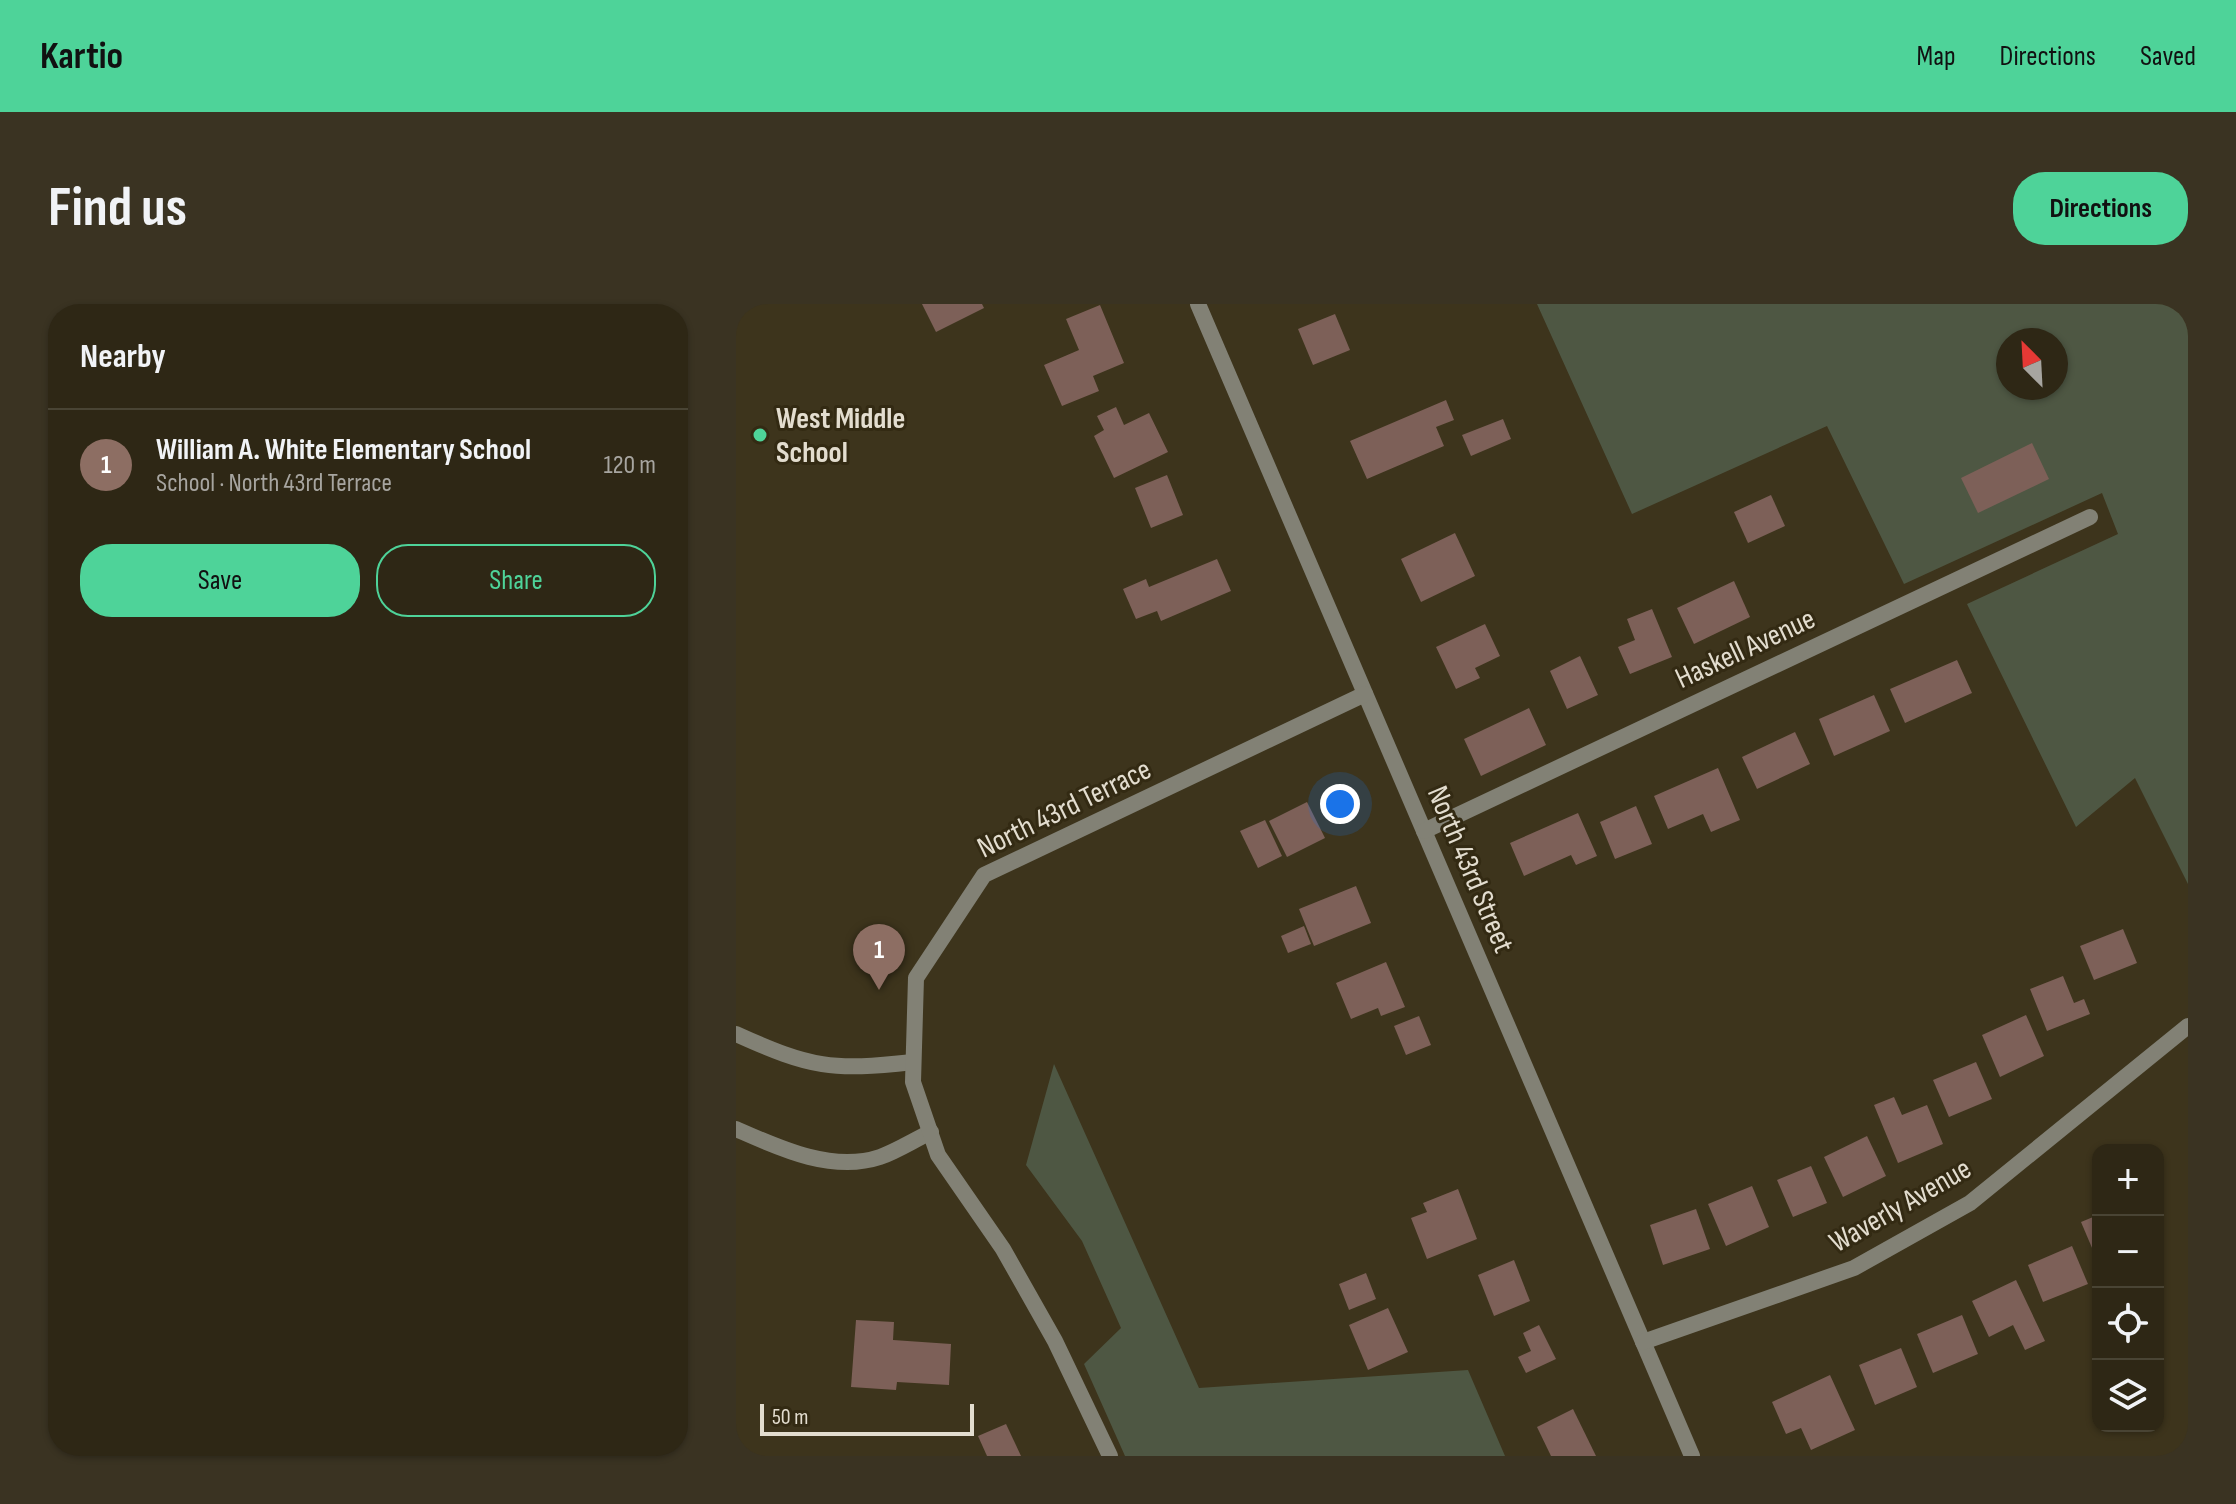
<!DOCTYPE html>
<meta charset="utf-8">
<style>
:root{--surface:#2e2715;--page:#3a3322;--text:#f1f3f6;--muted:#a7a5a0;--line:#494434;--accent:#4ed399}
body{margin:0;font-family:"Sofia Sans Condensed",sans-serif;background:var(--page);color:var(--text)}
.controls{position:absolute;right:24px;bottom:24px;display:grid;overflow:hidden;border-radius:16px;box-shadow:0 2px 6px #0004}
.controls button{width:72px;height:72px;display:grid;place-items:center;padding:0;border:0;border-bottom:2px solid var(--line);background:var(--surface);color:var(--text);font:40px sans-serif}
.compass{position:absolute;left:1260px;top:24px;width:72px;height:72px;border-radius:50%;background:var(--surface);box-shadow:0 2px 6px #0004;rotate:336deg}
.scale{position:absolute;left:24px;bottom:20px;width:214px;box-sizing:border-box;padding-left:8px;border:4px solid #e3ddcf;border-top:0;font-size:22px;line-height:28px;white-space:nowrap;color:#e3ddcf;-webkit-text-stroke:6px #332a13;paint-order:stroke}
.you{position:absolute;left:604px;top:500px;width:28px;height:28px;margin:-20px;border:6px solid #fff;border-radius:50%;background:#1a73e8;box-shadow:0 0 0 12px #1a73e833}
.badge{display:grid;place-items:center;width:52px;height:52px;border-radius:50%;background:var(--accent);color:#fff;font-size:26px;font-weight:700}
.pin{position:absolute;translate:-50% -66px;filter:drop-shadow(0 2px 4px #0008)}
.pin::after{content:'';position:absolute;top:42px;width:28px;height:24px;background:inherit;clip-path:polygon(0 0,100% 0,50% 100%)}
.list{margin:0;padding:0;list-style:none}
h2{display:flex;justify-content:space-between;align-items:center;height:104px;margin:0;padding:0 32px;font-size:34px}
h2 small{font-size:26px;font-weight:400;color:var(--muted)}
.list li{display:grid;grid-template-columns:52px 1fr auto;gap:24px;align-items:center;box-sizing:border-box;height:112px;padding:0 32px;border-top:2px solid var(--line)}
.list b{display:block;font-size:30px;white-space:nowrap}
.list p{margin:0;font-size:26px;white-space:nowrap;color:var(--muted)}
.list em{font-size:26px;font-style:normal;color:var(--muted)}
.actions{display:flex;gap:16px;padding:24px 32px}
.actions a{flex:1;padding:18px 0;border:2px solid var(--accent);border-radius:32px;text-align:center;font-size:28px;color:var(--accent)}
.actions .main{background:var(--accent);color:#111}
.icon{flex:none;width:44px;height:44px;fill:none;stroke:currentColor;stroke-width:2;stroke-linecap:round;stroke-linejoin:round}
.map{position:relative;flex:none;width:1452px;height:1152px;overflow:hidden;border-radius:32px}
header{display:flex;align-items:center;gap:48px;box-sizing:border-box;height:112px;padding:0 40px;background:var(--accent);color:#111}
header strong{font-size:38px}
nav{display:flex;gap:44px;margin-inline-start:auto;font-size:28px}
.intro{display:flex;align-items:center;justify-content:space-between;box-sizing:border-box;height:192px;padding:0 48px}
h1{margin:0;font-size:56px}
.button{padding:20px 36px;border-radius:32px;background:var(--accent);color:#111;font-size:28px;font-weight:700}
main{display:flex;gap:48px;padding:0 48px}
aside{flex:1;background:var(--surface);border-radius:32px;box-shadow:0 2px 6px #0004}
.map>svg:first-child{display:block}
.green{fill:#4e5743;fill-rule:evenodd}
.building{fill:#7d6058}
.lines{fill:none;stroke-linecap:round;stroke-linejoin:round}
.lane{stroke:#828175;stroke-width:16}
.street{stroke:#828175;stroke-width:16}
.poi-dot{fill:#4ed399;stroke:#332a13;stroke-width:3}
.labels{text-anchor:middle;stroke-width:6;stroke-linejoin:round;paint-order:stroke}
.poi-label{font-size:30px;font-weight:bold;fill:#e3ddcf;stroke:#332a13;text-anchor:start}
.street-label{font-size:30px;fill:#e3ddcf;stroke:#332a13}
</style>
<header>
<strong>Kartio</strong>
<nav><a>Map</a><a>Directions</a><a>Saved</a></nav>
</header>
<div class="intro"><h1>Find us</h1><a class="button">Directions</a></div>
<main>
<aside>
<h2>Nearby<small></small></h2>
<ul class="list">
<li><span class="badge" style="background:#8d6e63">1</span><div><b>William A. White Elementary School</b><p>School · North 43rd Terrace</p></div><em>120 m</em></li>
</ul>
<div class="actions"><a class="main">Save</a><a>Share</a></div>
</aside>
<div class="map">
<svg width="1452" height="1152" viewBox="0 0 1452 1152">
<rect width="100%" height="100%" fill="#3d341c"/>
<g class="green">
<path d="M 801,0 L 1452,0 L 1452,580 L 1399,474 L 1340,523 L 1231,300 L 1382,230 L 1366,189 L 1168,280 L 1091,122 L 896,210 ZM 1272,36 L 1320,36 L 1320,84 L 1272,84 Z"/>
<path d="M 318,760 L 463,1084 L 732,1066 L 769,1152 L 389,1152 L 348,1060 L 385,1024 L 346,937 L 290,861 Z"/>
</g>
<g class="building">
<path d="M 186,0 L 246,0 L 248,4 L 200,28 Z"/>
<path d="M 364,1 L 388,59 L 357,72 L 363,87 L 326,102 L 308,61 L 343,46 L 330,15 Z"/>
<path d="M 599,10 L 614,46 L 577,61 L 562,25 Z"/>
<path d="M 710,96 L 718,116 L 700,123 L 708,142 L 631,175 L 614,137 Z"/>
<path d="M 380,103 L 388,121 L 413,109 L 432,148 L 378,174 L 358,132 L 368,126 L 361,112 Z"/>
<path d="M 767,115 L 775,135 L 735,152 L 726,131 Z"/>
<path d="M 1296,139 L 1313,175 L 1242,209 L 1225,174 Z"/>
<path d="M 431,171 L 447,211 L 415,224 L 399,184 Z"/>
<path d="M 1035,191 L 1049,222 L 1012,239 L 998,208 Z"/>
<path d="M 719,229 L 739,272 L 685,298 L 665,255 Z"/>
<path d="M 481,255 L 495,287 L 425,317 L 421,307 L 400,315 L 387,285 L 410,275 L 413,283 Z"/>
<path d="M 998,277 L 1014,313 L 958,340 L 941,304 Z"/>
<path d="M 916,305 L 936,353 L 894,370 L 882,343 L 899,336 L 891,315 Z"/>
<path d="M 749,320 L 764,352 L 739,364 L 744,374 L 720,385 L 700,343 Z"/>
<path d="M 844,352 L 862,391 L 831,405 L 814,367 Z"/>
<path d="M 1221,356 L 1236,389 L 1169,419 L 1154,385 Z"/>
<path d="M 1138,391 L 1154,427 L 1098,452 L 1083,415 Z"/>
<path d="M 793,404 L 810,441 L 745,472 L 728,435 Z"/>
<path d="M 1059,428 L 1074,460 L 1021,485 L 1006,453 Z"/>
<path d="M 982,464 L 1004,516 L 975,528 L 967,510 L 932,525 L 918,492 Z"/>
<path d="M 571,498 L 589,534 L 551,553 L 533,517 Z"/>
<path d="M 900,502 L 916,540 L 879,555 L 864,518 Z"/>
<path d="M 842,509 L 861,552 L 840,561 L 835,551 L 788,572 L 774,539 Z"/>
<path d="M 529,516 L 546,552 L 522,564 L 504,527 Z"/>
<path d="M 620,582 L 635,619 L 578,642 L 563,605 Z"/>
<path d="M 568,622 L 575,640 L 552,649 L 545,632 Z"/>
<path d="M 1387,625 L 1401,659 L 1358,676 L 1344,642 Z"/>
<path d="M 650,658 L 669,703 L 645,712 L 642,704 L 615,715 L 600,679 Z"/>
<path d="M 1327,672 L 1338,699 L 1348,695 L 1354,710 L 1311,727 L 1294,685 Z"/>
<path d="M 1290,711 L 1308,752 L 1264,773 L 1246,731 Z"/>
<path d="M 683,712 L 695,741 L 670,751 L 658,722 Z"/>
<path d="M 1240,758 L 1256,795 L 1213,813 L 1197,776 Z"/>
<path d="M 1158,793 L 1166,811 L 1191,801 L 1207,840 L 1162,859 L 1138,801 Z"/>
<path d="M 1131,832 L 1150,872 L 1107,893 L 1088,853 Z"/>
<path d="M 1075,862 L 1091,899 L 1057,913 L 1041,876 Z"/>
<path d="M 1016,882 L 1033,923 L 990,942 L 972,900 Z"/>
<path d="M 722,885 L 741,935 L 691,955 L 675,914 L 691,908 L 687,899 Z"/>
<path d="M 960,905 L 974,945 L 927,961 L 914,921 Z"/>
<path d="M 1362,911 L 1362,958 L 1345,918 Z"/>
<path d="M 1336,942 L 1352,980 L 1307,998 L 1292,961 Z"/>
<path d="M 778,956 L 794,997 L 758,1012 L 742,971 Z"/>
<path d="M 630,969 L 640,995 L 613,1006 L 603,980 Z"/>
<path d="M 1280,976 L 1309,1037 L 1289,1046 L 1277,1021 L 1253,1033 L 1236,997 Z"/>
<path d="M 652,1004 L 672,1048 L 632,1066 L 613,1021 Z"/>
<path d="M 1226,1011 L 1242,1050 L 1197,1069 L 1181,1030 Z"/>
<path d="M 120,1016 L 158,1018 L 157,1036 L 215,1040 L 213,1081 L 161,1078 L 160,1086 L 115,1083 Z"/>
<path d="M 803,1021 L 820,1055 L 790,1069 L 782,1053 L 795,1047 L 787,1029 Z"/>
<path d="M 1165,1044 L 1181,1083 L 1139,1101 L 1123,1061 Z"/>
<path d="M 1094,1071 L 1119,1126 L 1075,1146 L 1065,1124 L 1050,1130 L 1036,1098 Z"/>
<path d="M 837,1105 L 860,1152 L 815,1152 L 801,1123 Z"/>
<path d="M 270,1120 L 285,1152 L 251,1152 L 242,1132 Z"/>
</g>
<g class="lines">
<g class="lane">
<path d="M 0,730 C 75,764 96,767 177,758"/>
<path d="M 0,825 C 43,844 96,869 144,853 C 161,847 178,836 195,828"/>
</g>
<g class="street">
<path d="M 462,0 L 956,1152"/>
<path d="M 688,527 L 1354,213"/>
<path d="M 907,1038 L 1118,964 L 1234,899 L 1452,722"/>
<path d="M 374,1152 L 319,1037 L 267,945 L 202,851 L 177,778 L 180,674 L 248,571 L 629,390"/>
</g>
</g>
<circle class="poi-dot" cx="24" cy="131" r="8"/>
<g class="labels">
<g class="poi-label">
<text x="40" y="124">West Middle<tspan x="40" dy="34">School</tspan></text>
</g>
<g class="street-label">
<text transform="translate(1009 344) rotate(-25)" y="10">Haskell Avenue</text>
<text transform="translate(328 504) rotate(-26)" y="10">North 43rd Terrace</text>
<text transform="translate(735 565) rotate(67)" y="10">North 43rd Street</text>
<text transform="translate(1164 901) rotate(-30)" y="10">Waverly Avenue</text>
</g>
</g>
</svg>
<div class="controls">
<button>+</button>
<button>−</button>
<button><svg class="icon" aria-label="locate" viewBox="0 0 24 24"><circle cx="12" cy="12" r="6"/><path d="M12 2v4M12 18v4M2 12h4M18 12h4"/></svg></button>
<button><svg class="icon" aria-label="layers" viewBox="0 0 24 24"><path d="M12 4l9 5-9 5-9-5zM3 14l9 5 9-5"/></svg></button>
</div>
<svg class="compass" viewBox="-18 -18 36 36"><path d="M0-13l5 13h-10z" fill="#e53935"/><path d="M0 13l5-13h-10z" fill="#a7a5a0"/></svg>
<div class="scale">50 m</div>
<div class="you"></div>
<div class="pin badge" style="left:143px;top:686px;background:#8d6e63">1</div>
</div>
</main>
